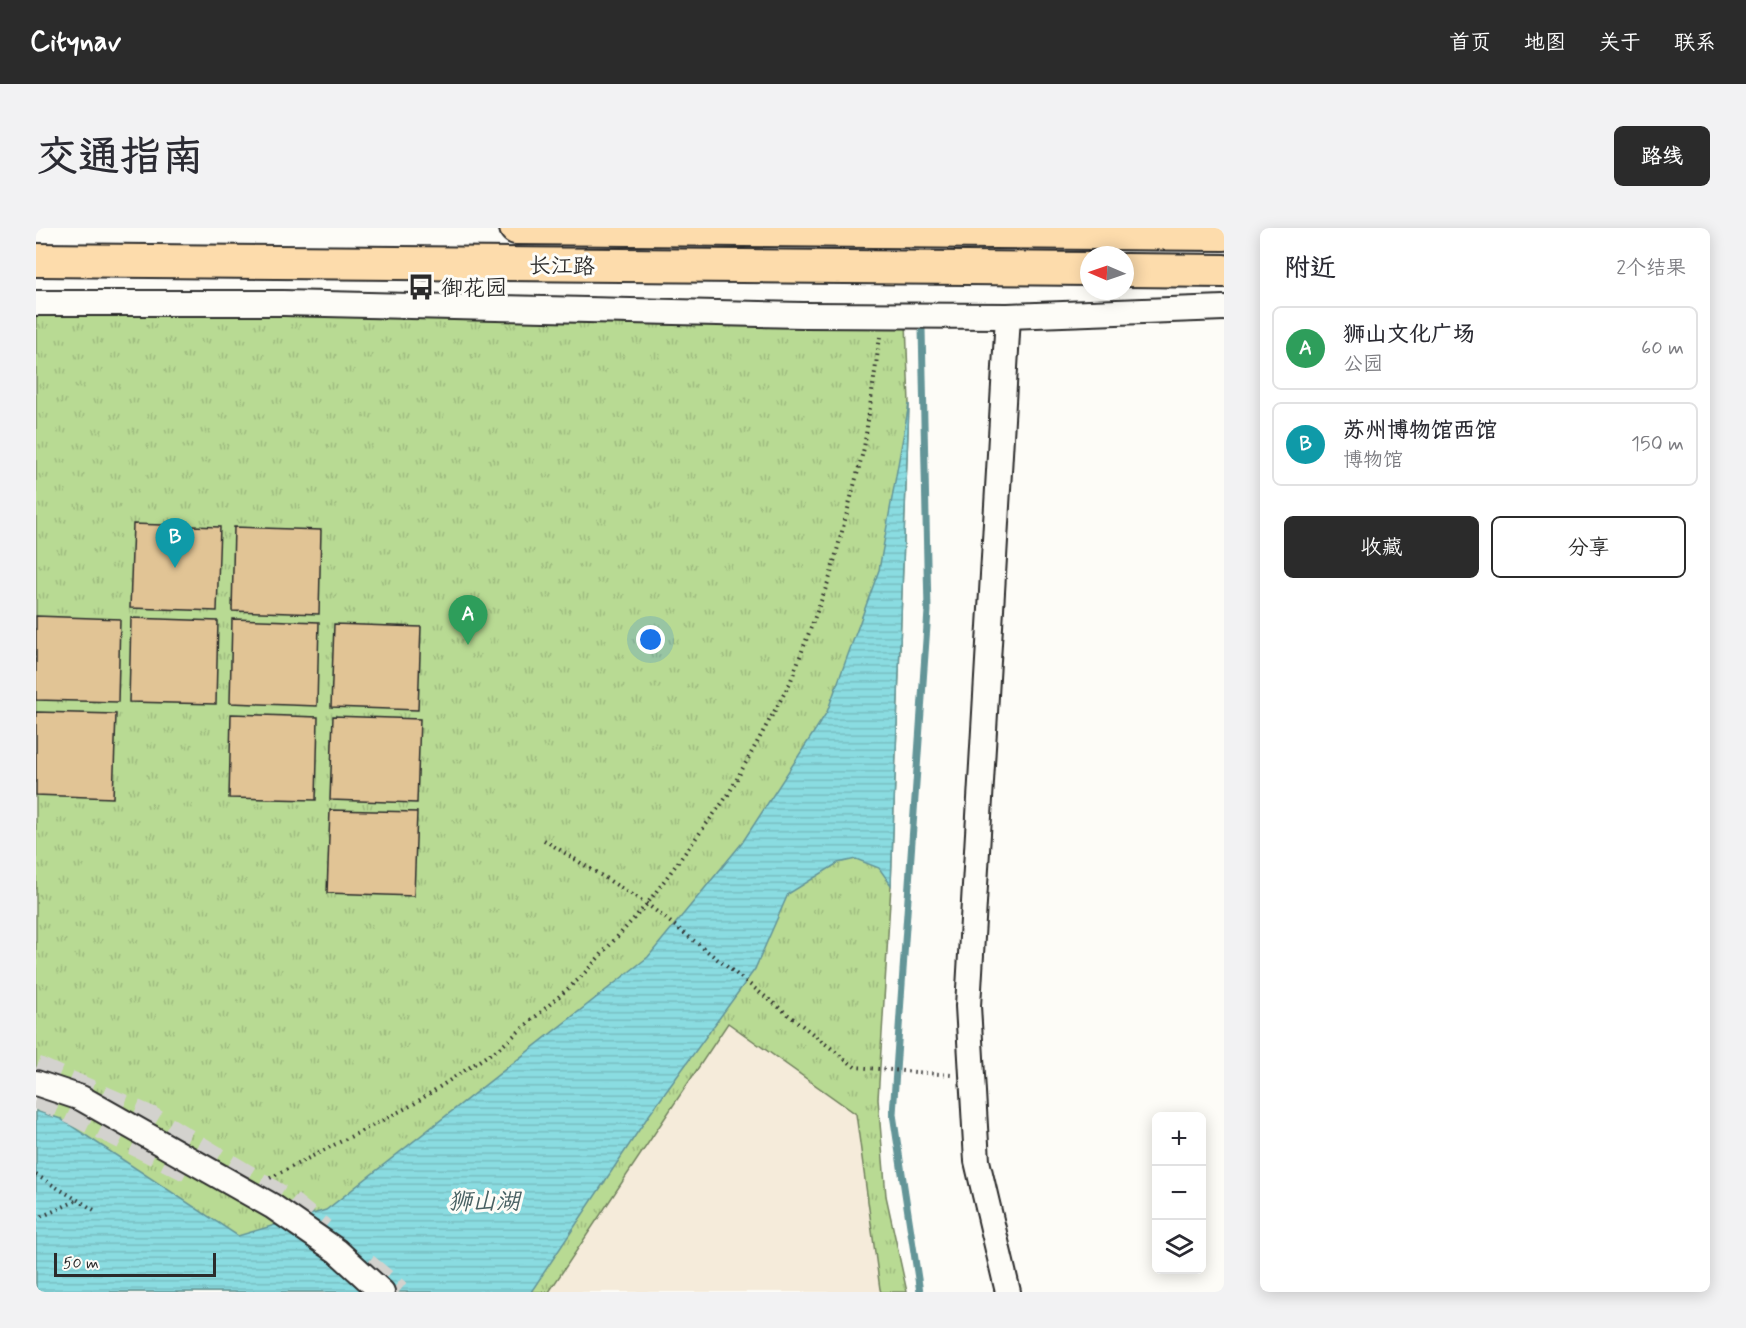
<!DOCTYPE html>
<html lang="zh">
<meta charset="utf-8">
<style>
:root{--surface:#fff;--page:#f2f2f3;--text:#2b2b33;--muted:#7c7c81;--line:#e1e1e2;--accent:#2b2b2b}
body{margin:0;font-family:Mynerve,"LXGW WenKai TC",sans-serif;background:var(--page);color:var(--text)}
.controls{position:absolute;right:18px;bottom:18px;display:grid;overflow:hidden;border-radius:9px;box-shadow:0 3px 15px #0003}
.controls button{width:54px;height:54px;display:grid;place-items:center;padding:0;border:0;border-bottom:2px solid var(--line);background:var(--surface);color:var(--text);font:30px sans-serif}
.compass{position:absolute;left:1044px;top:18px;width:54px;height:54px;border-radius:50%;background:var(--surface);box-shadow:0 3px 15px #0003;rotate:272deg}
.scale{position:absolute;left:18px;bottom:15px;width:162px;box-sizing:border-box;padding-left:6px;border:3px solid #2b2b2b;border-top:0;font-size:16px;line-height:21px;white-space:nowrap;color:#2b2b2b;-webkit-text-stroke:4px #fdfcf7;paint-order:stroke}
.you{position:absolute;left:615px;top:412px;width:21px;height:21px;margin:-15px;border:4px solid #fff;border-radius:50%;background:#1a73e8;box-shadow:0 0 0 9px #1a73e833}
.badge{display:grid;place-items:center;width:39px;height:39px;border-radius:50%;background:var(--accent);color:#fff;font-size:20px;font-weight:700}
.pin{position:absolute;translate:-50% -50px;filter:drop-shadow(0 2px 3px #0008)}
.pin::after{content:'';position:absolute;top:32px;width:21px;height:18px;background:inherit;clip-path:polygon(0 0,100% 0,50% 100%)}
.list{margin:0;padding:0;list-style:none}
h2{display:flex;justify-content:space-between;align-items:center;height:78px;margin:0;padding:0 24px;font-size:26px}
h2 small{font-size:20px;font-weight:400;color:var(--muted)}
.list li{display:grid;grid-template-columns:39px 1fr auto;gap:18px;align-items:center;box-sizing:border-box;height:84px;margin:0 12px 12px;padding:0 12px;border:2px solid var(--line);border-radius:9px}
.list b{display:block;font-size:22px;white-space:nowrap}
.list p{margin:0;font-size:20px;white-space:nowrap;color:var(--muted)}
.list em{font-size:20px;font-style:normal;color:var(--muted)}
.actions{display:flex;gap:12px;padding:18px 24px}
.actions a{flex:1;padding:14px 0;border:2px solid var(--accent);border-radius:9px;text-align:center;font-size:21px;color:var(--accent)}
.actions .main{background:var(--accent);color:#fff}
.icon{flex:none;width:33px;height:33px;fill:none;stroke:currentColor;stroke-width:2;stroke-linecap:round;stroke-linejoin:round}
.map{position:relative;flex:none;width:1188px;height:1064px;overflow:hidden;border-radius:9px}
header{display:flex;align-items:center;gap:36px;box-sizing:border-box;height:84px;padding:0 30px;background:var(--accent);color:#fff}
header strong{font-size:28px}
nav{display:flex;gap:33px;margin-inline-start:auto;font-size:21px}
.intro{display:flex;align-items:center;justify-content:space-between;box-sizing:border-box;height:144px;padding:0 36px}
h1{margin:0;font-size:42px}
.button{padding:15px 27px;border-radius:9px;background:var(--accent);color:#fff;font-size:21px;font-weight:700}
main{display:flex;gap:36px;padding:0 36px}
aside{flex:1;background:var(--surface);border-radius:9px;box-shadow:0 3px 15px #0003}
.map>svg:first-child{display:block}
.built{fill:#f5ebda}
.park{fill:url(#park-tufts);stroke:#72825f;stroke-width:1.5}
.water{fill:url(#water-rules);stroke:#649598;stroke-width:1.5}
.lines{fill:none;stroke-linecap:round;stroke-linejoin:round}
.stream{stroke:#649598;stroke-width:7}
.building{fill:#e1c495;stroke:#2b2b2b;stroke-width:1.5}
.minor-tunnel{stroke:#d3d2ce;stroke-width:24;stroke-dasharray:24 12;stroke-linecap:butt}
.minor-casing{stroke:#2b2b2b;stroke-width:28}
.major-casing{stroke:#2b2b2b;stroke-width:36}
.path{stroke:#2b2b2b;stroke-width:4;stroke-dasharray:1.5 4.5;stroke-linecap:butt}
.minor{stroke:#fdfcf7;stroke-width:24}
.major{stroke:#fddcac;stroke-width:32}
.labels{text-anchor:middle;stroke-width:6;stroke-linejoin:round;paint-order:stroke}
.street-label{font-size:22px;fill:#2b2b2b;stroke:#fdfcf7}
.poi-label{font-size:22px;fill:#2b2b2b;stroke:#fdfcf7;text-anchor:start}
.water-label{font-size:24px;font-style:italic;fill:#486062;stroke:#fdfcf7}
</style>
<header>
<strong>Citynav</strong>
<nav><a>首页</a><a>地图</a><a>关于</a><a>联系</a></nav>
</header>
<div class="intro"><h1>交通指南</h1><a class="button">路线</a></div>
<main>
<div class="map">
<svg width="1188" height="1064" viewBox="0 0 1188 1064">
<defs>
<pattern id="park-tufts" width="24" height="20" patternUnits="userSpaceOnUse" patternTransform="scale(1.5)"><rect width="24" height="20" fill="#b8da93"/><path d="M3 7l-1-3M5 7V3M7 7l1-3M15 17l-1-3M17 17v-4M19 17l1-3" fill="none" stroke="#9ebb7f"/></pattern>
<pattern id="water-rules" width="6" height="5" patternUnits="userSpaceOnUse" patternTransform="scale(1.5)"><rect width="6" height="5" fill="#8adce1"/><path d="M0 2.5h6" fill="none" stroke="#77bdc1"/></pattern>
</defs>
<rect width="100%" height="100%" fill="#fdfcf7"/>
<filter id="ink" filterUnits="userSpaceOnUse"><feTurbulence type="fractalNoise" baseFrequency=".0167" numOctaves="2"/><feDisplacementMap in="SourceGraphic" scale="12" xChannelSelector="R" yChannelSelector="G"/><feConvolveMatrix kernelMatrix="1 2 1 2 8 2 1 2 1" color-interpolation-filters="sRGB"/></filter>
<g filter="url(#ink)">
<path class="built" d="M 692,795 L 820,886 L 845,1064 L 513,1064 Z"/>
<path class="park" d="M 0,85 L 870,94 L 873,176 L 855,657 L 842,871 L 850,968 L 871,1064 L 845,1064 L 844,1061 L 820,886 L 692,795 L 513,1064 L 0,1064 Z"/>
<path class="water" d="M 873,176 L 855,657 L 843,640 L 820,631 L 802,635 L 752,666 L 719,741 L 611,890 L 495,1064 L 0,1064 L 0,883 L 25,891 L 202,1008 L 290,982 L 612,729 L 706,615 L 791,484 L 843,342 Z"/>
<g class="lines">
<path class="stream" d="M 884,1064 L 857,886 L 892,383 L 886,100"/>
</g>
<g class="building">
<path d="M 97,296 L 184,299 L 181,383 L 94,380 Z"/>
<path d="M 198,299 L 285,302 L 283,386 L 196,383 Z"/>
<path d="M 0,388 L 84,391 L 82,474 L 0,472 Z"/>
<path d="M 95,390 L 182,393 L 180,476 L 93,474 Z"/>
<path d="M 196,391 L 283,394 L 281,478 L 194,475 Z"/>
<path d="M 298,396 L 385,399 L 382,482 L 295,479 Z"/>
<path d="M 0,484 L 80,486 L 77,570 L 0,567 Z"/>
<path d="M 195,486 L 282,489 L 280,572 L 193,570 Z"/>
<path d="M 297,488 L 384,491 L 381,575 L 294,572 Z"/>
<path d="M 294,582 L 381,584 L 378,668 L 291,665 Z"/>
</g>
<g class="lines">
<g class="minor-tunnel">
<path d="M 0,840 L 114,890 L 250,972 L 287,1002"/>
<path d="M 0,869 L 25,879 L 152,942"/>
<path d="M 330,1037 L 363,1064"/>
</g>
<g class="minor-casing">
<g id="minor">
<path d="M 0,75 L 247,75 L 767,87 L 972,88 L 1188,80"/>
<path d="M 0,855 L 45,870 L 236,978 L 301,1023 L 346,1064"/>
<path d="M 972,1064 L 941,933 L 932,778 L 972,88"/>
</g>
</g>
<g class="major-casing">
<g id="major">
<path d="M 480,0 L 1188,6"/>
<path d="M 0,32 L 1053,41"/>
<path d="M 1089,42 L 1188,43"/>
</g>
</g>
<g class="path">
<path d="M 508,612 L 611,676 L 819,839 L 915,847"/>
<path d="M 0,947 L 60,983"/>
<path d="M 234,950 L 376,877 L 466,818 L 544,750 L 611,676 L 692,567 L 754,455 L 794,349 L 828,220 L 844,109"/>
<path d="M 0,991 L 42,972"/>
</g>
<use href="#minor" class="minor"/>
<use href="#major" class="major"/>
</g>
</g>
<defs>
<g id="bus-bare" transform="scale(2.07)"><path d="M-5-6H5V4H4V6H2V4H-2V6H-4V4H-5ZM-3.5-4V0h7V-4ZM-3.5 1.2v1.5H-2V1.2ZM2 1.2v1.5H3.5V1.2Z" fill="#2b2b2b" stroke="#fdfcf7" stroke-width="2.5" paint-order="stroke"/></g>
</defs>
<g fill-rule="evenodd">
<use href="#bus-bare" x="385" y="59"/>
</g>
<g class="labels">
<g class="street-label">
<text transform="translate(526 37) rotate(1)" y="8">长江路</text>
</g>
<g class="poi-label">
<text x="405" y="67">御花园</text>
</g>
<g class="water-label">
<text x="448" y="981">狮山湖</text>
</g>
</g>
</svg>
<div class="controls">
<button>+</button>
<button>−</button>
<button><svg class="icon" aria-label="layers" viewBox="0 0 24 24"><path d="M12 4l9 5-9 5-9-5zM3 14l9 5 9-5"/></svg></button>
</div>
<svg class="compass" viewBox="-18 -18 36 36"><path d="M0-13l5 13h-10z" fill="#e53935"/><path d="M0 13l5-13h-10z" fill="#7c7c81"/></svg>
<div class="scale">50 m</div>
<div class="you"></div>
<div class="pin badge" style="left:432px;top:417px;background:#2e9e5b">A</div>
<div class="pin badge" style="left:139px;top:340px;background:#0f9aa8">B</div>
</div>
<aside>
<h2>附近<small>2个结果</small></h2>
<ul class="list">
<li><span class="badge" style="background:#2e9e5b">A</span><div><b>狮山文化广场</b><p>公园</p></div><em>60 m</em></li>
<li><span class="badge" style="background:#0f9aa8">B</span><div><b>苏州博物馆西馆</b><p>博物馆</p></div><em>150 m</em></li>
</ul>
<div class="actions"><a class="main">收藏</a><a>分享</a></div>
</aside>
</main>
